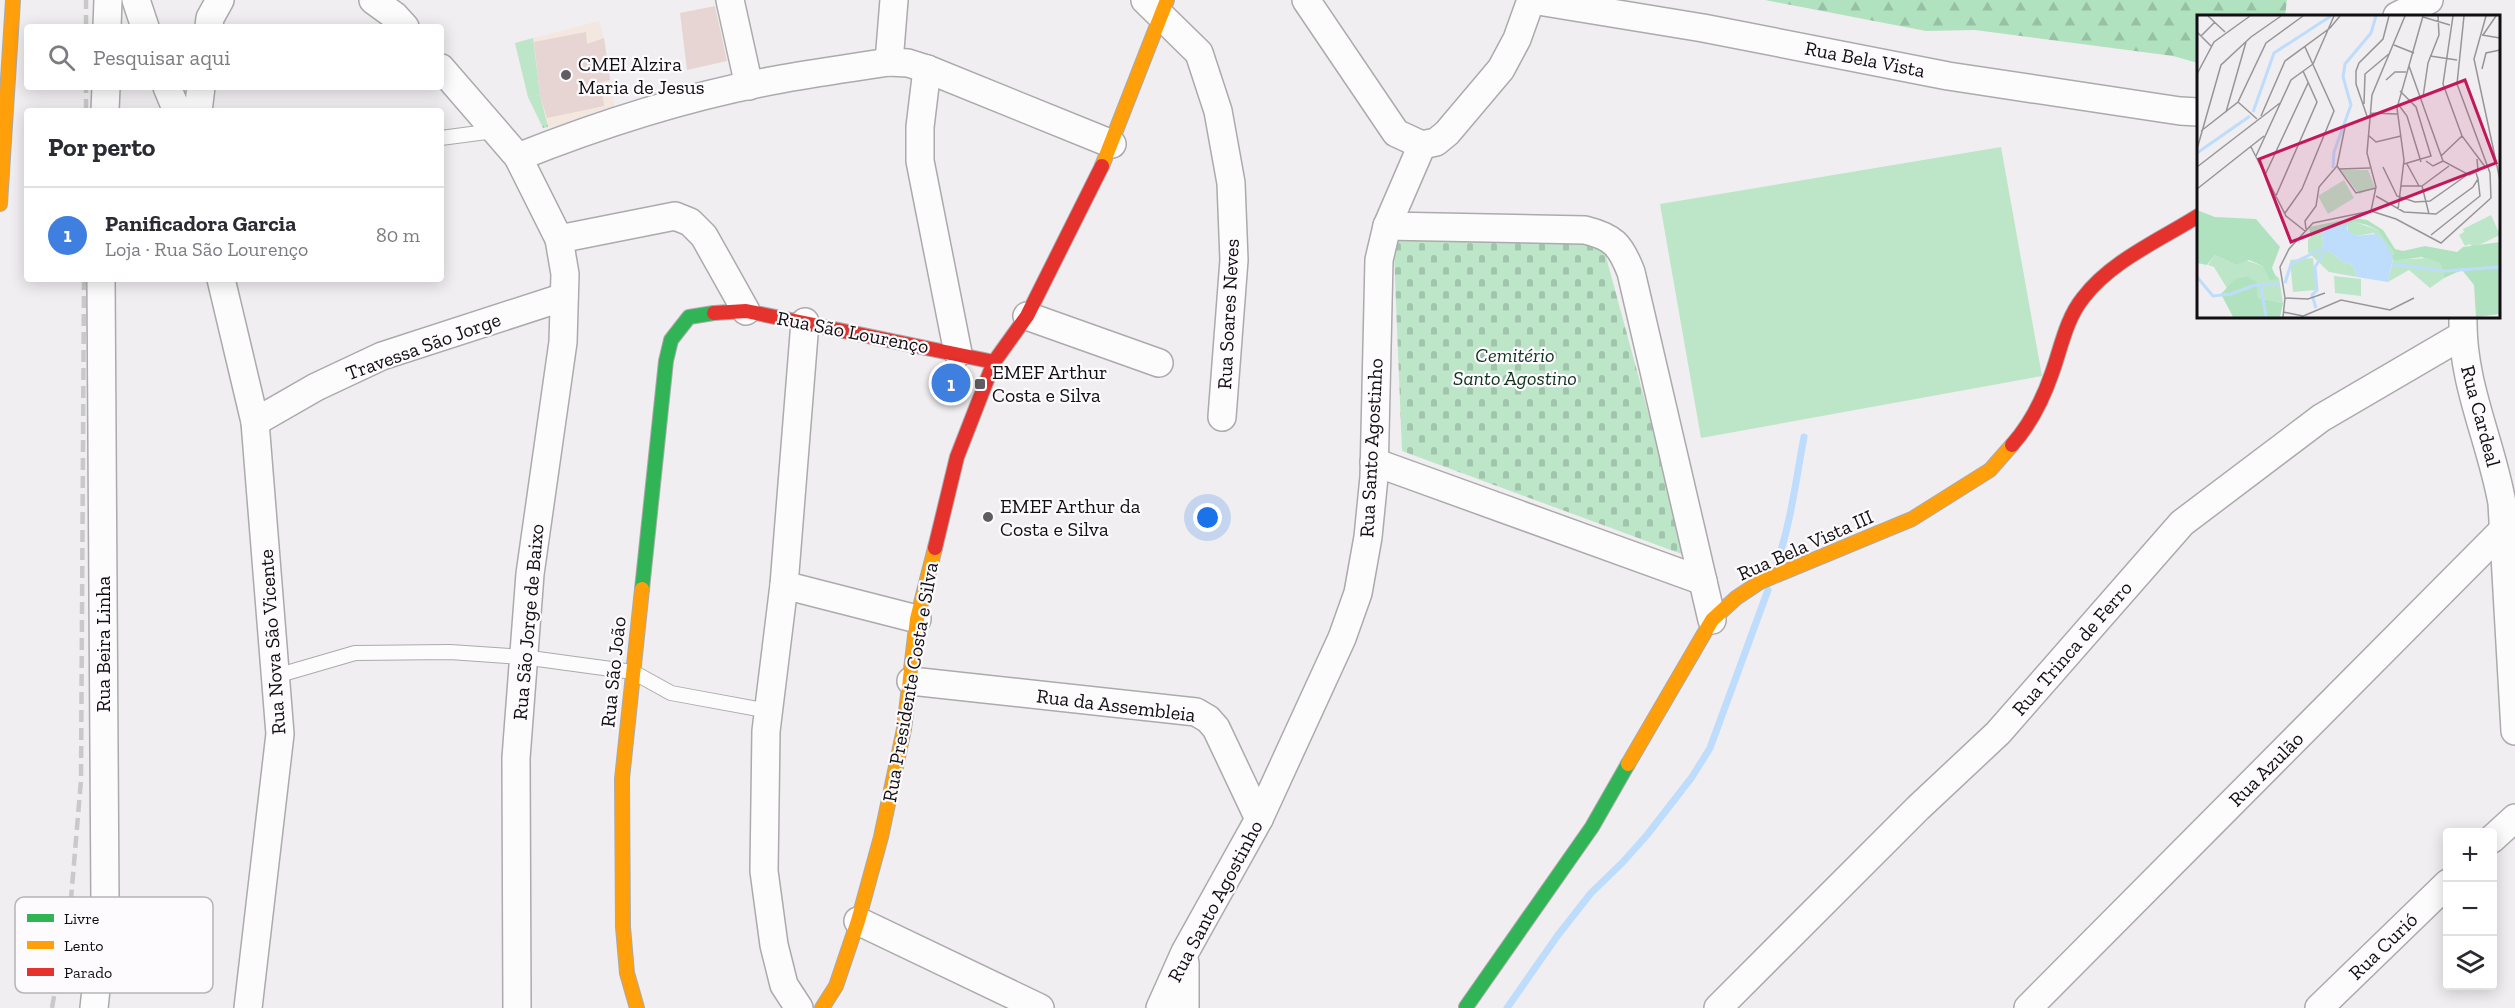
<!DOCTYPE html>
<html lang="pt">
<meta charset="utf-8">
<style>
:root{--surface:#fff;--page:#f7f7f7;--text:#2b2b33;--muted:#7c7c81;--line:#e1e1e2;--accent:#5f5d5f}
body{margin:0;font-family:"Zilla Slab",serif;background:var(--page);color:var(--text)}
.controls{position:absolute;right:18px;bottom:18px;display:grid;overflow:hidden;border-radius:6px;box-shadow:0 3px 15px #0003}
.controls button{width:54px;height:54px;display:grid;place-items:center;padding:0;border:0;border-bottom:2px solid var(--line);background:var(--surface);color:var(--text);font:30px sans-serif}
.you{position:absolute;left:1208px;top:518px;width:21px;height:21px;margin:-15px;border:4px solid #fff;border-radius:50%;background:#1a73e8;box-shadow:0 0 0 9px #1a73e833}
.badge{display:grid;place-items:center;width:39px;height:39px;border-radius:50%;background:var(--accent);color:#fff;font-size:20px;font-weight:700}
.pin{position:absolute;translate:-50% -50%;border:3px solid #fff;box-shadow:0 2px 6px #0006}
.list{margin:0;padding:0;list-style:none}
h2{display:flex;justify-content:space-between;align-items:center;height:78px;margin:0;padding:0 24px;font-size:26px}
h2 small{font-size:20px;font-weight:400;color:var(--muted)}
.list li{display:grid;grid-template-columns:39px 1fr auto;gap:18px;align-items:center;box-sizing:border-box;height:96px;padding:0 24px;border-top:2px solid var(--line)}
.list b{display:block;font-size:22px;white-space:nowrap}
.list p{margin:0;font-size:20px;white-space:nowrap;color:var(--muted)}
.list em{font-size:20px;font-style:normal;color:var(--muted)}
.icon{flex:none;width:33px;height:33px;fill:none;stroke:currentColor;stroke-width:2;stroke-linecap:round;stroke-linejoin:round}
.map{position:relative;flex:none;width:2515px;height:1008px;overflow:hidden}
.search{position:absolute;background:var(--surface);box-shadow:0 3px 15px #0003;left:24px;top:24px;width:420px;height:66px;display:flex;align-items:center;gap:15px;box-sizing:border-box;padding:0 21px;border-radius:6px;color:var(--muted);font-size:22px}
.panel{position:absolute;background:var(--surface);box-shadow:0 3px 15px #0003;left:24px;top:108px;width:420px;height:174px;border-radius:6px}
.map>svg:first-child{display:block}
.education{fill:#f3e7e0}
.grass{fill:#bde6c9}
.forest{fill:url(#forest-firs)}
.cemetery{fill:url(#cemetery-stones)}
.park{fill:url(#park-tufts)}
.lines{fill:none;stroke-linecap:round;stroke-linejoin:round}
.stream{stroke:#bedcfb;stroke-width:7}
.building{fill:#e6d5d3}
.lane-casing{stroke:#acaaac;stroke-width:16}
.street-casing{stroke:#acaaac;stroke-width:30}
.fast-casing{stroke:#acaaac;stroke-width:16}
.slow-casing{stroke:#acaaac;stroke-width:16}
.jam-casing{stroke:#acaaac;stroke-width:16}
.lane{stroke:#fdfcfd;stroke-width:14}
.street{stroke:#fdfcfd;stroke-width:27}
.fast{stroke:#30b455;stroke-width:14}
.slow{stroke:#ff9f0a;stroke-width:14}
.jam{stroke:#e5322d;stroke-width:14}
.rail{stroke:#c9c9c9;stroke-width:4.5;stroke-dasharray:12 6;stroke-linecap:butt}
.poi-dot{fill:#5f5d5f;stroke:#fefbff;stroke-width:2}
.labels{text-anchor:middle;stroke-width:4.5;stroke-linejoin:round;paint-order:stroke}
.street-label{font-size:20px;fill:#110f11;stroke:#fefbff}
.poi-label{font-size:20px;fill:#110f11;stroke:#fefbff;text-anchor:start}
.park-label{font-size:20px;font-style:italic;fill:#0e351c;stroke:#fefbff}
.inset-river{fill:none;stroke:#bedcfb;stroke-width:3}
.inset-road{fill:none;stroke:#979597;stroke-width:1.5}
.view{fill:#c2185b;fill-opacity:0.15;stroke:#c2185b;stroke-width:3}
.inset-edge{fill:none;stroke:#110f11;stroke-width:3}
.key{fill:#fefbff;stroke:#b7b4b8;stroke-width:1.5}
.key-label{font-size:16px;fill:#110f11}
</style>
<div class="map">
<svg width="2515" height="1008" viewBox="0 0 2515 1008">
<defs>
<pattern id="forest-firs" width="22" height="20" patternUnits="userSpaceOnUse" patternTransform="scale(1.5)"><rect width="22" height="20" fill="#b1e2c0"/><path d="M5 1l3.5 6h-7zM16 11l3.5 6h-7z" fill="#97c1a4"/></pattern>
<pattern id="cemetery-stones" width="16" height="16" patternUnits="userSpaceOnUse" patternTransform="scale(1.5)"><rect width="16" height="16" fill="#bde6c9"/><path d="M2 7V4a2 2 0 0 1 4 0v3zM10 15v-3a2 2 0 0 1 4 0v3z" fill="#a1c4ac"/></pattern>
<pattern id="park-tufts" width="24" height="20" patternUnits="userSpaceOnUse" patternTransform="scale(1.5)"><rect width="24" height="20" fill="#bde6c9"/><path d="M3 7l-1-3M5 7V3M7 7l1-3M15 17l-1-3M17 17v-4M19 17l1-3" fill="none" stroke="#a1c4ac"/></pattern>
</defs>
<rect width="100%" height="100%" fill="#f0eef1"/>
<path class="education" d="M 599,21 L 604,38 L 615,110 L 574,123 L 543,128 L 528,97 L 515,43 Z"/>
<g class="grass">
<path d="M 533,38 L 540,95 L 528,97 L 515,43 Z"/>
<path d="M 2001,147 L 2042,376 L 1701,438 L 1660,204 Z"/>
</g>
<path class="forest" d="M 1765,0 L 2287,0 L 2285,16 L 2198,16 L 2198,63 L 2173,56 L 1975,30 L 1926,31 Z"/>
<path class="cemetery" d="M 1598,227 L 1687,556 L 1402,451 L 1393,229 Z"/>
<path class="park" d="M 540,95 L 548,127 L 543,128 L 528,97 Z"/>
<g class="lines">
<g class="stream">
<path d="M 1777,563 C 1791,522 1796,479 1804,437"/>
<path d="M 1507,1008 L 1558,935 L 1591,893 L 1622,863 L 1647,835 L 1692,777 L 1710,748 L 1768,590"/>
</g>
</g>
<g class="building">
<path d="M 715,6 L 727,61 L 687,70 L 680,13 Z"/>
<path d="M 586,32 L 587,44 L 604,38 L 610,80 L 601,82 L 604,106 L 547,118 L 540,95 L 534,42 Z"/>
<path d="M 941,369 L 962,373 L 966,377 L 960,396 L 936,389 Z"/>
</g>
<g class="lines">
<g class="lane-casing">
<g id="lane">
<path d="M 441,138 L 494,131"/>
<path d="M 276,676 L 355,653 L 450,652 L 523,657 L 633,672 L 671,693 L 769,711"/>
</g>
</g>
<g class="street-casing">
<g id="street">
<path d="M 136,0 L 145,27"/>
<path d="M 373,0 L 395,16 L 405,27"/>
<path d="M 730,0 L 749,86"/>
<path d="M 1145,0 L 1199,53 L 1218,111 L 1231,183 L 1234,260 L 1222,417"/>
<path d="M 1306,0 L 1396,133 L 1422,145"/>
<path d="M 1532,0 L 1703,28 L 1948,76 L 2180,111 L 2198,112"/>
<path d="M 2397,16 L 2429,0"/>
<path d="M 107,27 L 108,0"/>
<path d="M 209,27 L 210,18 L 220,0"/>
<path d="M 889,62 L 894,0"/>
<path d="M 441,68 L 518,157 L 559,239 L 565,274 L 563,342 L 530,574 L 516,758 L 517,1008"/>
<path d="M 927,69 L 920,127 L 920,161 L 958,353"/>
<path d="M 167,87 L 177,111"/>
<path d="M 105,111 L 106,87"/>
<path d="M 198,111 L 201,87"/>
<path d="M 1422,145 L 1436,142 L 1447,133 L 1501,69 L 1517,39 L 1531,0"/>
<path d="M 518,157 C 601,124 688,96 776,80 C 813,73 851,68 889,62 L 908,63 L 927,69 L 1112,144"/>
<path d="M 1387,226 L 1585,230 C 1613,237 1620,244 1631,272 L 1712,620"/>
<path d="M 559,239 L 675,216 L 690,222 L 704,236 L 746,311"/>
<path d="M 221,279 L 255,422 L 280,734 L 248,1008"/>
<path d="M 1027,316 L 1159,363"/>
<path d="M 2463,320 C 2462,384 2491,441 2502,503 L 2515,731"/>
<path d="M 255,422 L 316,387 L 382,356 L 564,297"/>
<path d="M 1374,462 L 1703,581"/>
<path d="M 784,585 L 917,619"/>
<path d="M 911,681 L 1196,712 L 1208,719 L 1216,728 L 1259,819"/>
<path d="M 2492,839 L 2515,818"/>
<path d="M 858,921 L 1040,1008"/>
<path d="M 94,1008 L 105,904 L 101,279"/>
<path d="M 799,1008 L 784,985 L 774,945 L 764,871 L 766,731 L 784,585 L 805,322"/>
<path d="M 1160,1008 L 1185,952 L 1259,819 L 1342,638 L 1358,593 L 1368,537 L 1374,477 L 1379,260 L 1387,226 L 1422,145"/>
<path d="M 1185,1008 L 1185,963"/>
<path d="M 1718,1008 L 1918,808 L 1998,733 L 2182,523 L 2321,418 L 2463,335"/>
<path d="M 2028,1008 L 2503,530"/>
<path d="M 2319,1008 L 2448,883"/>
</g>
</g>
<g class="fast-casing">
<g id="fast">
<path d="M 642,589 L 666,361 L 671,340 L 689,317 L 714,313"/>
<path d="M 1466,1007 L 1592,827 L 1628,764"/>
</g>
</g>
<g class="slow-casing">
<g id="slow">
<path d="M 1102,166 L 1167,0"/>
<path d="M 0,204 L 13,0"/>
<path d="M 1628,764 L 1712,620 L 1736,598 L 1760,582 L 1912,519 L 1990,470 L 2012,445"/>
<path d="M 637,1008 L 627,973 L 623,927 L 622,779 L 642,589"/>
<path d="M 822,1008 L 836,986 L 858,921 L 881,837 L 904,729 L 917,619 L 935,548"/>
</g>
</g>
<g class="jam-casing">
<g id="jam">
<path d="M 714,313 L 746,311 L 994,362"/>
<path d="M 2012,445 C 2030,425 2043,399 2052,373 C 2061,348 2066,319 2083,298 C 2111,261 2160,240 2198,216"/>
<path d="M 935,548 L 957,457 L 994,362 L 1027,316 L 1102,166"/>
</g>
</g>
<use href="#lane" class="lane"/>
<use href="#street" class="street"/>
<use href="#fast" class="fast"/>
<use href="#slow" class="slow"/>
<use href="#jam" class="jam"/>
<g class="rail">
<path d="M 86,27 L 86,0"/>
<path d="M 86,111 L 86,87"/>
<path d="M 52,1008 L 71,899 L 81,780 L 84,279"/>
</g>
</g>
<g class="poi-dot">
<circle cx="566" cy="75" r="6"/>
<rect x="974" y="378" width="12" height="12" rx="3"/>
<circle cx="988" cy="517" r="6"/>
</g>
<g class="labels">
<g class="street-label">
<text transform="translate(1865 59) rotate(11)" y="7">Rua Bela Vista</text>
<text transform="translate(1228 314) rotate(-87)" y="7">Rua Soares Neves</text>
<text transform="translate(853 332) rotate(11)" y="7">Rua São Lourenço</text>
<text transform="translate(423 346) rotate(-20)" y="7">Travessa São Jorge</text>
<text transform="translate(2481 416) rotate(75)" y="7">Rua Cardeal</text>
<text transform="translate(1371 448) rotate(-87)" y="7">Rua Santo Agostinho</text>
<text transform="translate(1805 545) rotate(-24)" y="7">Rua Bela Vista III</text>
<text transform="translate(528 622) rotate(-85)" y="7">Rua São Jorge de Baixo</text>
<text transform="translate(272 642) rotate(-94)" y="7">Rua Nova São Vicente</text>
<text transform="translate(103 644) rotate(-90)" y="7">Rua Beira Linha</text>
<text transform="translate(2072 648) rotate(-49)" y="7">Rua Trinca de Ferro</text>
<text transform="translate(613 672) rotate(-84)" y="7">Rua São João</text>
<text transform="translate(910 682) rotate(-80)" y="7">Rua Presidente Costa e Silva</text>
<text transform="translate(1116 705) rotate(7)" y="7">Rua da Assembleia</text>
<text transform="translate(2266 769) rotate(-45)" y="7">Rua Azulão</text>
<text transform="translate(1215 901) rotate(-62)" y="7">Rua Santo Agostinho</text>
<text transform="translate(2383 946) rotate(-44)" y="7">Rua Curió</text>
</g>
<g class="poi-label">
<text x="578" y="71">CMEI Alzira<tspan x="578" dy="23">Maria de Jesus</tspan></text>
<text x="992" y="379">EMEF Arthur<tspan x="992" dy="23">Costa e Silva</tspan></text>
<text x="1000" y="513">EMEF Arthur da<tspan x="1000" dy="23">Costa e Silva</tspan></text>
</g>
<g class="park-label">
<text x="1515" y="362">Cemitério<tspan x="1515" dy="23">Santo Agostino</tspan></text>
</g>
</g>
<g transform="translate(2197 15)">
<rect width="303" height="303" fill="#f0eef1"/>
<path d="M 147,165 L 157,183 L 131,199 L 121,181 ZM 294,200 L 303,220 L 276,233 L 273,229 L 268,231 L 262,220 L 267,217 L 266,214 ZM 18,240 L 39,250 L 48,245 L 66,251 L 82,263 L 86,288 L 61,283 L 60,270 L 48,261 L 38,265 L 31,275 L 17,252 L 11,250 ZM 116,243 L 119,275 L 96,277 L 93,245 ZM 137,261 L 164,264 L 164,281 L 138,278 Z" fill="#bde6c9"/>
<path d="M 0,195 L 18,202 L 59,204 L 83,232 L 75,253 L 80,264 L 73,265 L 66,251 L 52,245 L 39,250 L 18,240 L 10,250 L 0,248 ZM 156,203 L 170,205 L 186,215 L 198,234 L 206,236 L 228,231 L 260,237 L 266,232 L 303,227 L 303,299 L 279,302 L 277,270 L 265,255 L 247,263 L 244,251 L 225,242 L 197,246 L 181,215 L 170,210 L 158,207 L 114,223 L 112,212 ZM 49,261 L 60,267 L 61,283 L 86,288 L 83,302 L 36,302 L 24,279 L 38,264 Z" fill="#b1e2c0"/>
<path d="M 158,207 L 181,215 L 198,238 L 195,242 L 189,228 L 177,218 L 159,221 L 151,216 L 150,209 ZM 125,216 L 126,231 L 146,247 L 156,250 L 160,262 L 132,257 L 111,237 L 111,224 ZM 231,243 L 243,248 L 247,256 L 247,263 L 233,273 L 212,255 L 191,267 L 196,245 Z" fill="#bde6c9"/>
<path d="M 144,155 L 171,155 L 178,173 L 162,179 Z" fill="#bde6c9"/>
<path d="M 150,209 L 150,215 L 159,221 L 179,219 L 189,228 L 196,244 L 191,267 L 160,262 L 156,250 L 146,247 L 126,231 L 125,216 Z" fill="#bedcfb"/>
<path class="inset-river" d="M 56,97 L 77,38 L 134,1M 0,138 L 53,101M 136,153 L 137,137 L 154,90 L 146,62 L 148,49 L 174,18 L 179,1M 195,249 L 248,256 L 303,252M 0,262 L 16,281 L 34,279 L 58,270 L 83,269M 88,268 L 94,249 L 129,232M 64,270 L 69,302M 119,293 L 115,280 L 120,275 L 118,252 L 130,233"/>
<path class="inset-road" d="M 11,1 L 28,17M 256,1 L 246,69 L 265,121 L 289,153M 289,1 L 277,44 L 303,165M 226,2 L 253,10M 0,17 L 14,31M 285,20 L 303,23M 286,20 L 299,1M 4,21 L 18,7M 197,30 L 217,38M 233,41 L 260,45M 116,49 L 137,1M 212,51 L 246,146 L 272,160 L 281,156 L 280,144M 285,54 L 289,38 L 303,35M 0,59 L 17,27 L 53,1M 189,65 L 198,57 L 209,57M 203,76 L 219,92 L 234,141 L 207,149M 226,82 L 231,48 L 242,20 L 241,1M 41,87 L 60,104M 167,89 L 168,59 L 193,38M 201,89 L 210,101 L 224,147M 29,97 L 49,27M 173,98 L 200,99M 64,101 L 88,46 L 133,13 L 143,1M 171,104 L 159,69 L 159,56 L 162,48 L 186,24 L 192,1M 4,116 L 41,87 L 69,28 L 106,1M 171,120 L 179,127 L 204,121M 54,132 L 89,201 L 108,216M 0,134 L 24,50 L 54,22 L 84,1M 59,141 L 94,65 L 116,49M 244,141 L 265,121M 229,146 L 236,151 L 246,146M 210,149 L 222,171M 140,151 L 159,178 L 179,173M 0,152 L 83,88M 186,152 L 200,181 L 218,187 L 233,186 L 270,160M 142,154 L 173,153M 68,160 L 111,68M 204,171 L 225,171 L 252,151M 225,171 L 232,199M 0,174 L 67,121M 179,181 L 207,197 L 239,199 L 276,172 L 281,164 L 279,158M 78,183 L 120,87 L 106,56M 201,195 L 207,145 L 200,93 L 226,1M 174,196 L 199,204 L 244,228 L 294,183 L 293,158 L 260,69 L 267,1M 174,196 L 179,172 L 170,138 L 175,80 L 208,1M 88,198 L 105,174 L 137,96 L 108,32M 109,214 L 108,206 L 119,191 L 122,172 L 140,151 L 148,112M 234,220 L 283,181 L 281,164M 88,283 L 111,284 L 128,278M 86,297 L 106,301M 86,302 L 88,283 L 83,252 L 92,234 L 116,208 L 174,196M 104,302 L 144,285 L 193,295 L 217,283"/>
<path class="view" d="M 268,65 L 299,148 L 94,227 L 62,144 Z"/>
<rect width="303" height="303" class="inset-edge"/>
</g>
<rect x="15" y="897" width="198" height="96" rx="9" class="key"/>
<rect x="27" y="914" width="27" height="8" fill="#30b455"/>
<rect x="27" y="941" width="27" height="8" fill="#ff9f0a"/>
<rect x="27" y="968" width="27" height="8" fill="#e5322d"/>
<g class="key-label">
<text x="64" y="924">Livre</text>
<text x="64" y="951">Lento</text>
<text x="64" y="978">Parado</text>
</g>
</svg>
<div class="controls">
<button>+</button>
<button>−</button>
<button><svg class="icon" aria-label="layers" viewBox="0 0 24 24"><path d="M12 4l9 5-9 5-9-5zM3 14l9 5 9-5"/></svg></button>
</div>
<div class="you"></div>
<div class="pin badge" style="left:951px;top:383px;background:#3f7fe0">1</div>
<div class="search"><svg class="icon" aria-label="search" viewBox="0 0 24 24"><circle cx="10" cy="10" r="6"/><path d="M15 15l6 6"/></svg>Pesquisar aqui</div>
<section class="panel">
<h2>Por perto<small></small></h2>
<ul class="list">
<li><span class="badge" style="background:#3f7fe0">1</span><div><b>Panificadora Garcia</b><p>Loja · Rua São Lourenço</p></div><em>80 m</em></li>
</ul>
</section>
</div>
